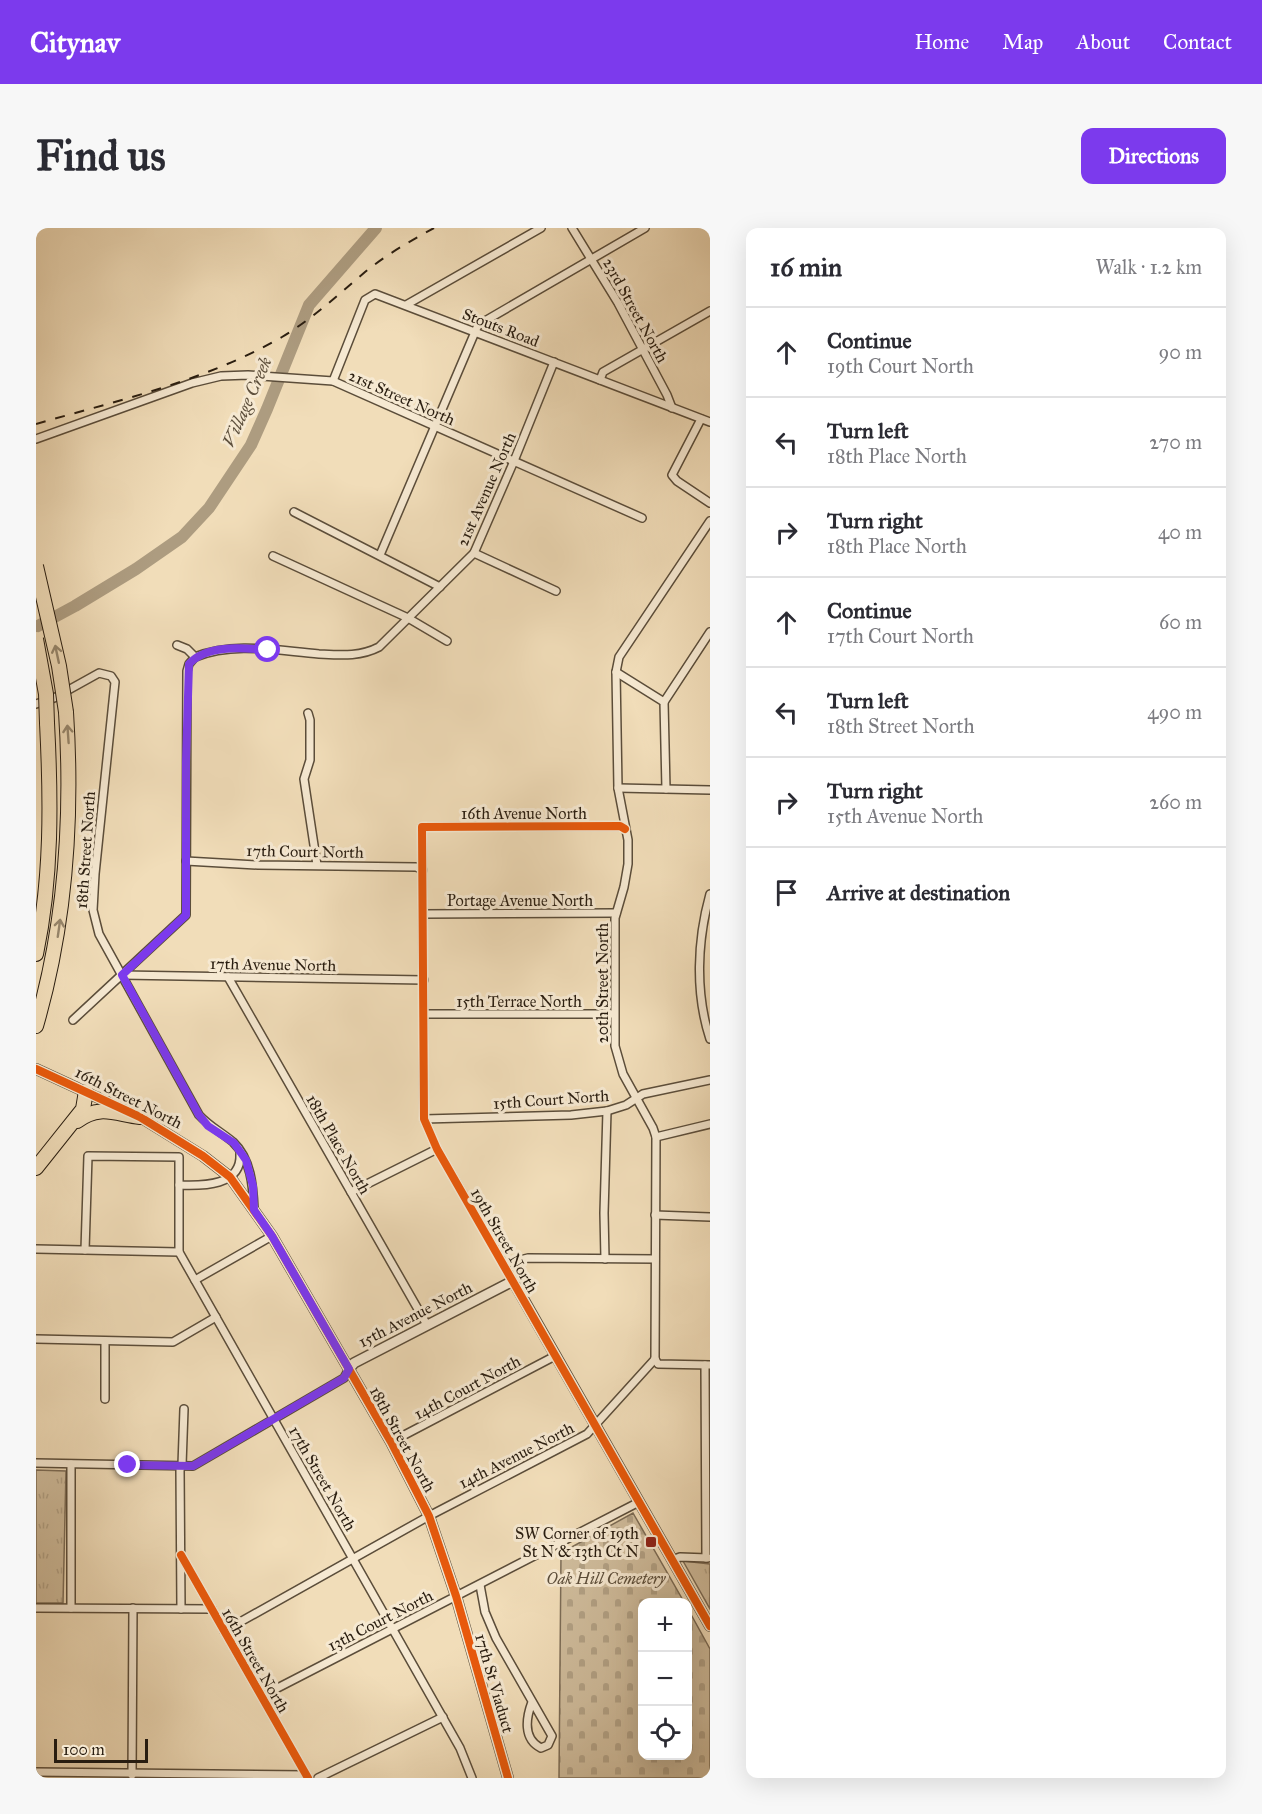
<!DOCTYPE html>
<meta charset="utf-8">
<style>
:root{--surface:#fff;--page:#f7f7f7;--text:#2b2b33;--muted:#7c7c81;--line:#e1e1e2;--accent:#7c3aed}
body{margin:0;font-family:"IM FELL Great Primer",serif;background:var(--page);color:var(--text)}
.controls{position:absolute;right:18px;bottom:18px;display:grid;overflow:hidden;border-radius:12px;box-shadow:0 6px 24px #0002}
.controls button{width:54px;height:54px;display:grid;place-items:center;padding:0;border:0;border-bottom:2px solid var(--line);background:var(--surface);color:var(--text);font:30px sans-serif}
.scale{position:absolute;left:18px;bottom:15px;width:94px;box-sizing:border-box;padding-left:6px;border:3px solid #291d10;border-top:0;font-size:16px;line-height:21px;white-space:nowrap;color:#291d10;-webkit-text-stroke:4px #f6e9d2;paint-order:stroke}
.stop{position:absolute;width:18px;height:18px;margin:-14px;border:4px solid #7c3aed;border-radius:50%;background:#fff}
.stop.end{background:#7c3aed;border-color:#fff;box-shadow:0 2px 6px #0008}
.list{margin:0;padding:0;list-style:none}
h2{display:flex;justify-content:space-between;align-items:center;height:78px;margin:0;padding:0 24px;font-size:26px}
h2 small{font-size:20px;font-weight:400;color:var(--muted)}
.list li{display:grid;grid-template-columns:39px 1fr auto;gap:18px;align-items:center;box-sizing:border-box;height:90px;padding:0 24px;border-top:2px solid var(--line)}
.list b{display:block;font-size:22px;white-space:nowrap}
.list p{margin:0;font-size:20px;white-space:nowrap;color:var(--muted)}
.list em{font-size:20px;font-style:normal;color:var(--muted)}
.icon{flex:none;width:33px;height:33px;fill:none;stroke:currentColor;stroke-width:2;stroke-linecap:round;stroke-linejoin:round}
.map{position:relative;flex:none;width:674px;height:1550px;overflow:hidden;border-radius:12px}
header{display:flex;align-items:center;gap:36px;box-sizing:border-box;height:84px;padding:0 30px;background:var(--accent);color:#fff}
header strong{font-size:28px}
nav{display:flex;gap:33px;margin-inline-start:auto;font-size:21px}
.intro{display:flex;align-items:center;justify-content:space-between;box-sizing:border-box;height:144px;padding:0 36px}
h1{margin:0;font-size:42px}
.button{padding:15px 27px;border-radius:12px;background:var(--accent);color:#fff;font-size:21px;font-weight:700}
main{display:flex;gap:36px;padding:0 36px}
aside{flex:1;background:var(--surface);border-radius:12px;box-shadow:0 6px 24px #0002}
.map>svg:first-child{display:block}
.cemetery{fill:url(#cemetery-stones);stroke:#7c6c56;stroke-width:1.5}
.park{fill:url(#park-tufts);stroke:#7c6c56;stroke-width:1.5}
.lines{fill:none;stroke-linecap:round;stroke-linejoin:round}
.river{stroke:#ad9c80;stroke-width:12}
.minor-casing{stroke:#5b4d3a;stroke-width:10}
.tertiary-casing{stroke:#5b4d3a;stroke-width:12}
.motorway-casing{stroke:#291d10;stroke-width:16}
.minor{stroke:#f6e9d2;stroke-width:7}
.tertiary{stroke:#f6e9d2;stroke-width:9}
.motorway{stroke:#f1ddb9;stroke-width:14}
.rail{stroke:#291d10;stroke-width:2;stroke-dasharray:10 10;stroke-linecap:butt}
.motorway-bridge-casing{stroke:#291d10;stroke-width:16;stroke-linecap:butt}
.motorway-bridge{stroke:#f1ddb9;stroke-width:14}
.cycleway-casing{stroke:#f6e9d2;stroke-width:11}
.cycleway{stroke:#e8590c;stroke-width:8}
.oneway{stroke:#97876d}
.route{stroke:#7c3aed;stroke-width:8}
.poi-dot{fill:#8f2418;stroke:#f6e9d2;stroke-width:2}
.labels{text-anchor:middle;stroke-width:6;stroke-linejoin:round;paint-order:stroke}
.street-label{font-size:16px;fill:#291d10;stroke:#f6e9d2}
.poi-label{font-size:16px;fill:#291d10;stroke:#f6e9d2;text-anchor:end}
.park-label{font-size:16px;font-style:italic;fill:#5b4d3a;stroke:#f6e9d2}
.water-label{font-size:18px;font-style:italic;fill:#5e503d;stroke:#f6e9d2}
</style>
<header>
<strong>Citynav</strong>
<nav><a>Home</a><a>Map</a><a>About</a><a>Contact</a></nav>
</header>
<div class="intro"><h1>Find us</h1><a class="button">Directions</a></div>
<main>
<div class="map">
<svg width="674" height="1550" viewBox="0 0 674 1550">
<defs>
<pattern id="cemetery-stones" width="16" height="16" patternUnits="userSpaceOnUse" patternTransform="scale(1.5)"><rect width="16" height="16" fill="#cfbc9c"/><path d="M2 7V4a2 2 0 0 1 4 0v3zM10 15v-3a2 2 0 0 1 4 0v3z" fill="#b2a185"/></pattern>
<pattern id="park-tufts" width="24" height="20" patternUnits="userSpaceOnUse" patternTransform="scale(1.5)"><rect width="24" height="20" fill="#cfbc9c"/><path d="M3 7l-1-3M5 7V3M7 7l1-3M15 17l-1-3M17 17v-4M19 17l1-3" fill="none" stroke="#b2a185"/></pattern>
</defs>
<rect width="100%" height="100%" fill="#f1ddb9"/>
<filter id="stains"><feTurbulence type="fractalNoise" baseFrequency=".00333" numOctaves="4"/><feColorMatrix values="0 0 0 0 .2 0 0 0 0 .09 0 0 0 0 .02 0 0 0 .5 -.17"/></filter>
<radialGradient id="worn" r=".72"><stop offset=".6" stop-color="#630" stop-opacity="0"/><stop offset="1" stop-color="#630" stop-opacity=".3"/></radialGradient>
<path class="cemetery" d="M 597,1285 L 648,1374 L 606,1374 L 606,1528 L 652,1528 L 652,1381 L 674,1421 L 674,1550 L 523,1550 L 525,1325 Z"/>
<g class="park">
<path d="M 0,1242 L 30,1243 L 27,1375 L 0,1375 Z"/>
<path d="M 647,1333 L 674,1336 L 674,1381 Z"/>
</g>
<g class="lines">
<path class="river" d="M 0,399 L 39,378 L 100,341 L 146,309 L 173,280 L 215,217 L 231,181 L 273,77 L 340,0"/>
<g class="minor-casing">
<g id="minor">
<path d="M 536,0 L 582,75 L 631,167 L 636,180"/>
<path d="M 370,77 L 505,0"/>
<path d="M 564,152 L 567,144 L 674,83"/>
<path d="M 297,153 L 329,72 L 339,66 L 674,194"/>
<path d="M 665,191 L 636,247 L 641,253 L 674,275"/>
<path d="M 0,211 L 156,155 L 185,148 L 212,147 L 297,153 L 606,290"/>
<path d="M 258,284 L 404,359"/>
<path d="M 438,325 L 520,363"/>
<path d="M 344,327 L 442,97 L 609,0"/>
<path d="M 237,328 L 372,390 L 411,413"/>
<path d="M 159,429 C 198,413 243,423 283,426 C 304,427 324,429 343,419 L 438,325 L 478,233 L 518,134"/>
<path d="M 580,444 L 628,474 L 630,561"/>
<path d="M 628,474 L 674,404"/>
<path d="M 0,476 L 18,470 L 63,445 L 75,448 L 79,454 L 59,646 L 57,682 L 63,706 L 163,887 C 173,898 185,904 197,914 C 215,931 217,958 218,981"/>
<path d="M 272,485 L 274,492 L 274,532 L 268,551 L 281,637"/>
<path d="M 582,560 L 674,562"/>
<path d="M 150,633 L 222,637 L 380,639 L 387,642"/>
<path d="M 674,666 C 661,713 659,765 674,811"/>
<path d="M 388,686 L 580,685"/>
<path d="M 86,747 L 388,752"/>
<path d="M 192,749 L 391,1097"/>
<path d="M 388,786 L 578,786"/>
<path d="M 37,792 L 150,687 L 151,443 L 153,436 L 159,429 L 151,421 L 141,417"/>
<path d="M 388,891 L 535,887 L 571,883 L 590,877 L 607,866 L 674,852"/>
<path d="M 620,909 L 674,896"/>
<path d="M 143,957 C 167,958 206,958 204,926"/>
<path d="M 315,964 L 401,921"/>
<path d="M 619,987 L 674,989"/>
<path d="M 0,1021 L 143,1024"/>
<path d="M 49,1022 L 52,928 L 143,929 L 143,1024 L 424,1520 L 436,1550"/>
<path d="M 569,1031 L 568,985 L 571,883"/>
<path d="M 467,1036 L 492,1030 L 619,1031"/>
<path d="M 159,1052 L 236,1008"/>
<path d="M 477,1053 L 401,921 L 388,891 L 386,599 L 584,598 L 589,601"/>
<path d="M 0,1111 L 137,1114 L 180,1089"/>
<path d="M 69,1113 L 69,1171"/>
<path d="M 619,1131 L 620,909 L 617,900 L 587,846 L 579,818 L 579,690 L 588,659 L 592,636 L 592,612 L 582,560 L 580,444 L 583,429 L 674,293"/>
<path d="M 619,1131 L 622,1136 L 674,1137"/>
<path d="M 669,1137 L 670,1330"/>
<path d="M 355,1214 L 519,1128"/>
<path d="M 0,1235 L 157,1238 L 308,1150 L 313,1141"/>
<path d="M 145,1327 L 272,1550"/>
<path d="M 636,1332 L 644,1329 L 672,1330"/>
<path d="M 444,1357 L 449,1384 L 460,1410 L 516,1508 L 512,1517 L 505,1520 C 487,1511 490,1490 496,1474"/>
<path d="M 0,1380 L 176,1381"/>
<path d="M 35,1380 L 35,1236"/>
<path d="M 145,1381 L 144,1242 L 146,1237 L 148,1181"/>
<path d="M 188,1403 L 393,1288 L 551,1206 L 619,1131"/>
<path d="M 226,1468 L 603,1274"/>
<path d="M 0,1544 L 270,1547"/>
<path d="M 96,1547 L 97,1380"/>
<path d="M 282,1550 L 407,1489"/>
</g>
</g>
<g class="tertiary-casing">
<g id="tertiary">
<path d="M 0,841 L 104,889 L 167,928 L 194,949 L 236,1008 L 355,1214 L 393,1288 L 420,1368 L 472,1550"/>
<path d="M 313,1141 L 318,1135 L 477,1053 L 674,1398"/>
</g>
</g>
<g class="motorway-casing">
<g id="motorway">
<path d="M 0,726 C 16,650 15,572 11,495"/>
<path d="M 0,798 C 30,695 37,591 30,484"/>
<path d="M 41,893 C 64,876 79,886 104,889"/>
<path d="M 0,940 L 47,881 L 50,863"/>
</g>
</g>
<use href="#minor" class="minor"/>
<use href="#tertiary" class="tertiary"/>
<use href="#motorway" class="motorway"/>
<path class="rail" d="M 0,196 C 83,172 170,153 246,109 C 276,91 302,67 329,44 C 350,27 374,13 398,0"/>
<g class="motorway-bridge-casing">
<g id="motorway-bridge">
<path d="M 0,338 L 23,438 L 30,484"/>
<path d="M 0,411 L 10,466 L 11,495"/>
</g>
</g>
<use href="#motorway-bridge" class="motorway-bridge"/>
<g class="cycleway-casing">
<g id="cycleway">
<path d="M 589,601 L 584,598 L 386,599 L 388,891 L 401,921 L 674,1398"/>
<path d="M 0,841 L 104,889 L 167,928 L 194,949 L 236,1008 L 355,1214 L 393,1288 L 420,1368 L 472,1550"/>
<path d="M 145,1327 L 272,1550"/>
</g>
</g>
<use href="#cycleway" class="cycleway"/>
</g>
<defs><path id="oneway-shaft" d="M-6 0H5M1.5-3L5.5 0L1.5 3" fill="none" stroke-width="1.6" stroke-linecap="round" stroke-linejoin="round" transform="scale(1.5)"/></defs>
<g class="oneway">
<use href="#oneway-shaft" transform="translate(21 426) rotate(-102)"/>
<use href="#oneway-shaft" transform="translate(32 506) rotate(-94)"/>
<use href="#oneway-shaft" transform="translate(23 700) rotate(-82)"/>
</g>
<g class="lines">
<path class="route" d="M 92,1237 L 157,1238 L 308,1150 L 313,1141 L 236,1008 L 218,982 L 217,958 L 210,932 L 198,915 L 172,898 L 163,887 L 86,747 L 150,687 L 150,534 L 153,436 C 171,416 207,420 232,422"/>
</g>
<rect class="poi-dot" x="609" y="1308" width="12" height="12" rx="3"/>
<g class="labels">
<g class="street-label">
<text transform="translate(600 82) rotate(61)" y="6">23rd Street North</text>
<text transform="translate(465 99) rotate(21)" y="6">Stouts Road</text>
<text transform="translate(366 169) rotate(24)" y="6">21st Street North</text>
<text transform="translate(450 261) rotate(-66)" y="6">21st Avenue North</text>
<text x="488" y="591">16th Avenue North</text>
<text transform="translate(49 622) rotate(-86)" y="6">18th Street North</text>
<text transform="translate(269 623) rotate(1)" y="6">17th Court North</text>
<text x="484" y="678">Portage Avenue North</text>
<text transform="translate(237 736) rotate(1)" y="6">17th Avenue North</text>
<text transform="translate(566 755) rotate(-90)" y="6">20th Street North</text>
<text x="483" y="779">15th Terrace North</text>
<text transform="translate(93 869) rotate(27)" y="6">16th Street North</text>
<text transform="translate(515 871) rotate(-4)" y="6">15th Court North</text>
<text transform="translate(303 916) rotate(60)" y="6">18th Place North</text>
<text transform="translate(469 1012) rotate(60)" y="6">19th Street North</text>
<text transform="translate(379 1086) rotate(-27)" y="6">15th Avenue North</text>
<text transform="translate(431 1159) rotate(-28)" y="6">14th Court North</text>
<text transform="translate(367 1211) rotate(61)" y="6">18th Street North</text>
<text transform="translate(480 1227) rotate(-27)" y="6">14th Avenue North</text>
<text transform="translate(287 1250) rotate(60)" y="6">17th Street North</text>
<text transform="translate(344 1392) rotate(-27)" y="6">13th Court North</text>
<text transform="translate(220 1432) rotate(60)" y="6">16th Street North</text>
<text transform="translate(459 1455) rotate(74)" y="6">17th St Viaduct</text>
</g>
<g class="poi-label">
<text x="603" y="1311">SW Corner of 19th<tspan x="603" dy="18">St N &amp; 13th Ct N</tspan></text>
</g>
<g class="park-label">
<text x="570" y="1356">Oak Hill Cemetery</text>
</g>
<g class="water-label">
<text transform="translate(211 174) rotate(-66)" y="6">Village Creek</text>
</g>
</g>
<rect width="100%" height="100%" filter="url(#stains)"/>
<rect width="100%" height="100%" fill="url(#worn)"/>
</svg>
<div class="controls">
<button>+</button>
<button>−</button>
<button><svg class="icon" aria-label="locate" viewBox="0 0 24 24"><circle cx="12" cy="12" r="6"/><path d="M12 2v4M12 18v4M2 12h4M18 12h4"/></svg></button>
</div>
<div class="scale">100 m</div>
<div class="stop" style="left:232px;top:422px"></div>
<div class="stop end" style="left:92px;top:1237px"></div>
</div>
<aside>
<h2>16 min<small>Walk · 1.2 km</small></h2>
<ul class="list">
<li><svg class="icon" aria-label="ahead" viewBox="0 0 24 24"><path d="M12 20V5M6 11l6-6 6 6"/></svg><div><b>Continue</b><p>19th Court North</p></div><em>90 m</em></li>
<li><svg class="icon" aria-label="left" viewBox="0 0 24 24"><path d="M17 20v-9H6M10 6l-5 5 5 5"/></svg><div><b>Turn left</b><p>18th Place North</p></div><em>270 m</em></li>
<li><svg class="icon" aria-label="right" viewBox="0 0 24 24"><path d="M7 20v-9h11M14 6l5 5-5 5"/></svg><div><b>Turn right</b><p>18th Place North</p></div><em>40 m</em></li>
<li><svg class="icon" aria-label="ahead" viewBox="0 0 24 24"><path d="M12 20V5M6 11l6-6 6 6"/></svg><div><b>Continue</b><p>17th Court North</p></div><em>60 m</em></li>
<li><svg class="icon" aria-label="left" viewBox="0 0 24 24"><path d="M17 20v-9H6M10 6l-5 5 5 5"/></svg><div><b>Turn left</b><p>18th Street North</p></div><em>490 m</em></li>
<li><svg class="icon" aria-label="right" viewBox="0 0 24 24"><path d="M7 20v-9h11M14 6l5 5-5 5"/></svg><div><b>Turn right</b><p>15th Avenue North</p></div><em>260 m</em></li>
<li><svg class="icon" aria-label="arrive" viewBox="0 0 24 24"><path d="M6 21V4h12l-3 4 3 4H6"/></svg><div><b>Arrive at destination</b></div></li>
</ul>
</aside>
</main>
